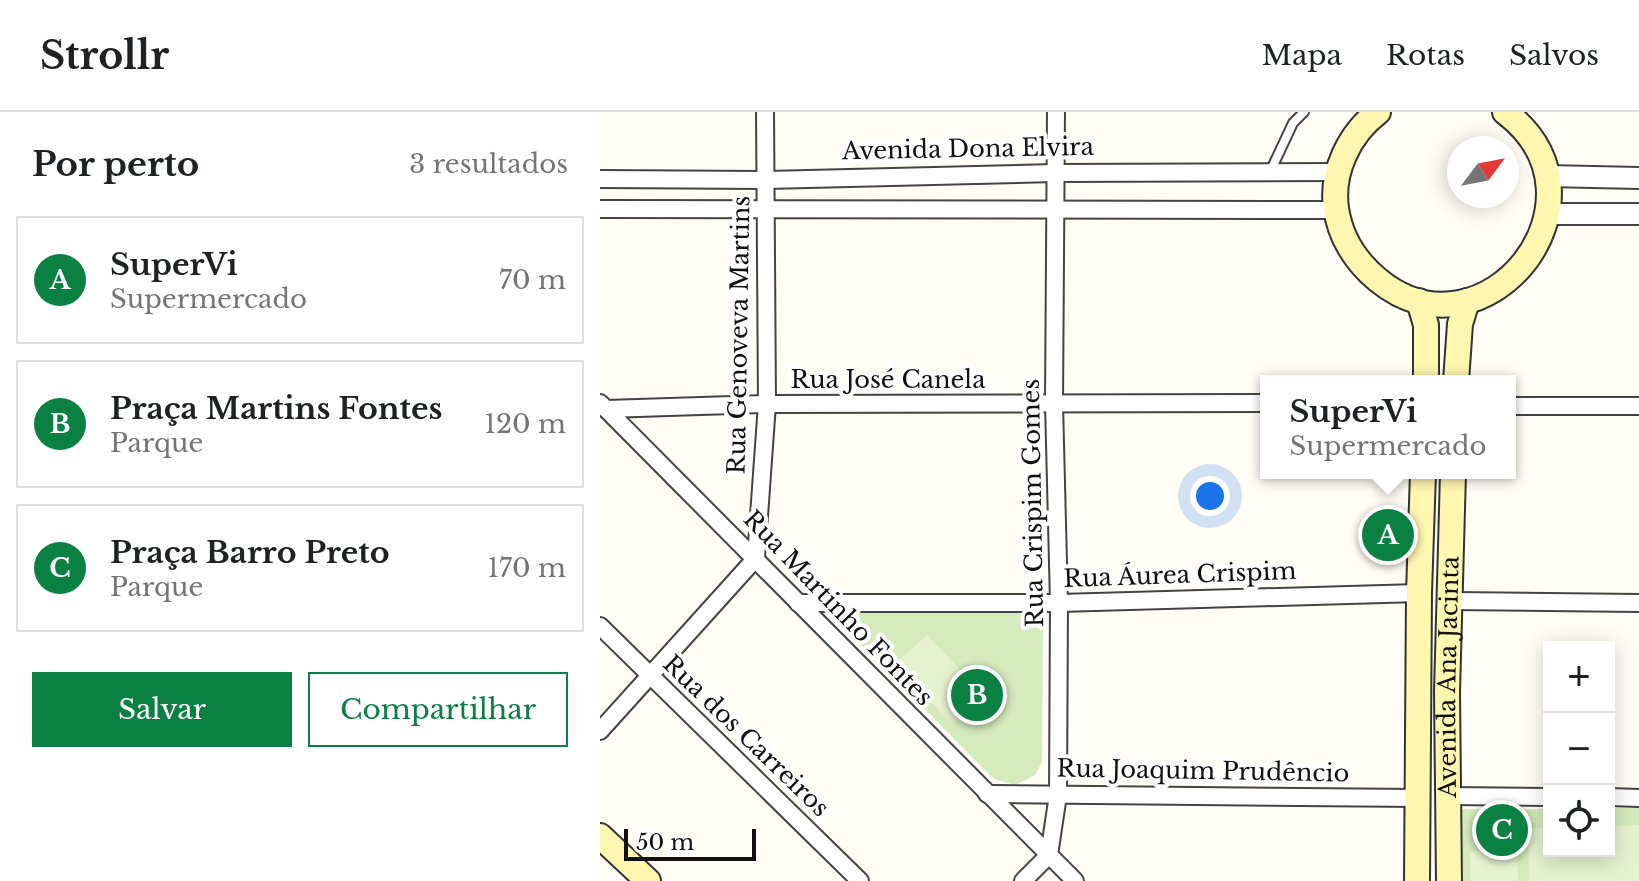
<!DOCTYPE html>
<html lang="pt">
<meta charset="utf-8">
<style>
:root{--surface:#fff;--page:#f2f2f2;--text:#202124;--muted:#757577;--line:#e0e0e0;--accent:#0b8043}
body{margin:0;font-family:"Libre Baskerville",serif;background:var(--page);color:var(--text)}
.controls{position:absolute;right:24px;bottom:24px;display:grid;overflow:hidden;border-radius:0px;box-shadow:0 4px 20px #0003}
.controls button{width:72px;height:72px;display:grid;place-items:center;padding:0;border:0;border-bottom:2px solid var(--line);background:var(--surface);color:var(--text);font:40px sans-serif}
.compass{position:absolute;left:847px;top:24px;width:72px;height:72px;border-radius:50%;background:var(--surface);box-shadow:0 4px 20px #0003;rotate:58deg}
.scale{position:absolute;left:24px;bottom:20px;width:132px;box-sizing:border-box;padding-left:8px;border:4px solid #111;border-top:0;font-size:22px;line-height:28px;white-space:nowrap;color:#111;-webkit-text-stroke:6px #fff;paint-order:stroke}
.you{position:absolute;left:610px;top:384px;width:28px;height:28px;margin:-20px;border:6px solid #fff;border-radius:50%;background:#1a73e8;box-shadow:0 0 0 12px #1a73e833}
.badge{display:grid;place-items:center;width:52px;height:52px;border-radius:50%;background:var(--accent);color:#fff;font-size:26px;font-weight:700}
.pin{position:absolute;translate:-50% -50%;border:4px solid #fff;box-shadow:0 2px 8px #0006}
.popup{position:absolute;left:660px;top:263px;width:256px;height:104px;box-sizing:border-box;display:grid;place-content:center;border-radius:0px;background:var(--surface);filter:drop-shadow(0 2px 6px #0005);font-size:26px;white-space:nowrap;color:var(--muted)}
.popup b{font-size:30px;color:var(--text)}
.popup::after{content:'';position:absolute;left:50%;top:100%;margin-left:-16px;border:16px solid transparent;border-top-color:var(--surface)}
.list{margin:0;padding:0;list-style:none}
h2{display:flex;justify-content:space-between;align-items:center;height:104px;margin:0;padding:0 32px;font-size:34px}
h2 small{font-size:26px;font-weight:400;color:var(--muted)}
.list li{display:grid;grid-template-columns:52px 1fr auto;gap:24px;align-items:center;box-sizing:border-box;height:128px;margin:0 16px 16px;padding:0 16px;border:2px solid var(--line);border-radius:0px}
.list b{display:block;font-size:30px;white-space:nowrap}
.list p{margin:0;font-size:26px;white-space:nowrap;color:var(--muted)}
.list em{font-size:26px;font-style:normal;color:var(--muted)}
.actions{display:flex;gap:16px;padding:24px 32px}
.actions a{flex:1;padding:18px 0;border:2px solid var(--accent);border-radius:0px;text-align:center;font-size:28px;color:var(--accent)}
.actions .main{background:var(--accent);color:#fff}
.icon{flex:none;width:44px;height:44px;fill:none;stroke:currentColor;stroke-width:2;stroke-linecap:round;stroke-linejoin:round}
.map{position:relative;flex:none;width:1039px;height:769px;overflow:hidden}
header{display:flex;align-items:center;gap:48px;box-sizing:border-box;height:112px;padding:0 40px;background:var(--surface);border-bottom:2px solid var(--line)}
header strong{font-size:38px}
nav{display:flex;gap:44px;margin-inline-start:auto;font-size:28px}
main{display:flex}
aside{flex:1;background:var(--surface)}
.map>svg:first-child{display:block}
.green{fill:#d5ebbd}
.pitch{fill:#e6f2cf}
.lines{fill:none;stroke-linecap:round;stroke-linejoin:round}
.service-casing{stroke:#444;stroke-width:12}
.minor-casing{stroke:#444;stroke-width:20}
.tertiary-casing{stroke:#444;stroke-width:24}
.secondary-casing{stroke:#333;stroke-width:28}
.service{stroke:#fff;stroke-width:8}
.minor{stroke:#fff;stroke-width:16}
.tertiary{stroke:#fff;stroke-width:20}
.secondary{stroke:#fff6b0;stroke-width:24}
.labels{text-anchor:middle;stroke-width:8;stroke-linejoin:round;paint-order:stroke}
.street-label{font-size:24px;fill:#111;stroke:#fff}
</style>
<header>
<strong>Strollr</strong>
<nav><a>Mapa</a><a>Rotas</a><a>Salvos</a></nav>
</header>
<main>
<aside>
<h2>Por perto<small>3 resultados</small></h2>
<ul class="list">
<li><span class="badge">A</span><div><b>SuperVi</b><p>Supermercado</p></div><em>70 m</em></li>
<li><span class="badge">B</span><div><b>Praça Martins Fontes</b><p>Parque</p></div><em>120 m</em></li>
<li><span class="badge">C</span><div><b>Praça Barro Preto</b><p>Parque</p></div><em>170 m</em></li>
</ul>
<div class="actions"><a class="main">Salvar</a><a>Compartilhar</a></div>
</aside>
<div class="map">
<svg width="1039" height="769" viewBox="0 0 1039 769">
<rect width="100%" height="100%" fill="#fffdf5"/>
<g class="green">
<path d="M 235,499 L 440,499 L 443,509 L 442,650 L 435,663 L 415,673 L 394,667 L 244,516 L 235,505 Z"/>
<path d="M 1009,696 L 1039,696 L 1039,769 L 854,769 L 856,697 L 949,697 L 949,739 L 1009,739 Z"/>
</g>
<g class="pitch">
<path d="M 327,523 L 385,583 L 352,612 L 295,552 Z"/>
<path d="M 1039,713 L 1039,769 L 929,769 L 928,716 L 949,715 L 949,739 L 1009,739 L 1009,714 Z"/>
<path d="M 917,738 L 918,769 L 870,769 L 870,739 Z"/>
</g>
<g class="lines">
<g class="service-casing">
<path id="service" d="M 670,60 L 693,11 L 704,0"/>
</g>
<g class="minor-casing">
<g id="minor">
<path d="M 0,67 L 166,68 L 455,61 L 738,60"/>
<path d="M 0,97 L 736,98"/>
<path d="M 0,291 L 475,769"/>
<path d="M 910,294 L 1039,294"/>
<path d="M 6,297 L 167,292 L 666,291"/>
<path d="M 851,489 L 1039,491"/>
<path d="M 198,491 L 459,491 L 819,481"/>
<path d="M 0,514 L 260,769"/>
<path d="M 0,619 L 156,446 L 167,292 L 165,0"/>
<path d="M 387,682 L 818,686"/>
<path d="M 848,684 L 949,685"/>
<path d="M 1009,685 L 1039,686"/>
<path d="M 423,769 L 449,743 L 458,683 L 459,491 L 454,291 L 456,0"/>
</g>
</g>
<g class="tertiary-casing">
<g id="tertiary">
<path d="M 947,64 L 1039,66"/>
<path d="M 947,102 L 1039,102"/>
</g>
</g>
<g class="secondary-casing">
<g id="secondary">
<path d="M 778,0 C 749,22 731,60 736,96 C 740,125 756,150 778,168 C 885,256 1020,87 905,0"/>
<path d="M 819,189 L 826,213 L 826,269"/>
<path d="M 856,269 L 860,212 L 867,189"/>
<path d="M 0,724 L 48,769"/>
<path d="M 817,769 L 819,481 L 823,361"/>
<path id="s1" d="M 849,769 L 847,580 L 853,361"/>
</g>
</g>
<use href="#service" class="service"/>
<use href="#minor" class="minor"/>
<use href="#tertiary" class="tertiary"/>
<use href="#secondary" class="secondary"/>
</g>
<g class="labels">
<g class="street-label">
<text transform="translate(368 37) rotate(-1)" y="8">Avenida Dona Elvira</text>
<text transform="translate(139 223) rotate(-89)" y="8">Rua Genoveva Martins</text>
<text x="288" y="276">Rua José Canela</text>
<text transform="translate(433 391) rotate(-91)" y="8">Rua Crispim Gomes</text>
<text transform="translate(580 463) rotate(-2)" y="8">Rua Áurea Crispim</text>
<text transform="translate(238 496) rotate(46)" y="8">Rua Martinho Fontes</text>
<text dy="8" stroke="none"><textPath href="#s1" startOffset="204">Avenida Ana Jacinta</textPath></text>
<text transform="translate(146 624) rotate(44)" y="8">Rua dos Carreiros</text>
<text transform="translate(603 659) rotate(1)" y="8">Rua Joaquim Prudêncio</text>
</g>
</g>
</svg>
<div class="controls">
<button>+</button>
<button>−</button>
<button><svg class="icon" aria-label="locate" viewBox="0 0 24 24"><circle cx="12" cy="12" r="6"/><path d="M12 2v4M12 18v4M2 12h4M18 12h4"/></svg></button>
</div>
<svg class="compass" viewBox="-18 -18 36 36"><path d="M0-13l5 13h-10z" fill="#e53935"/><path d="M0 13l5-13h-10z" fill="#757577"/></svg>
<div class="scale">50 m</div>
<div class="you"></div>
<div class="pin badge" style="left:788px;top:423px">A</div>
<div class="popup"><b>SuperVi</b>Supermercado</div>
<div class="pin badge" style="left:377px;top:583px">B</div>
<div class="pin badge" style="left:902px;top:718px">C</div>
</div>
</main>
